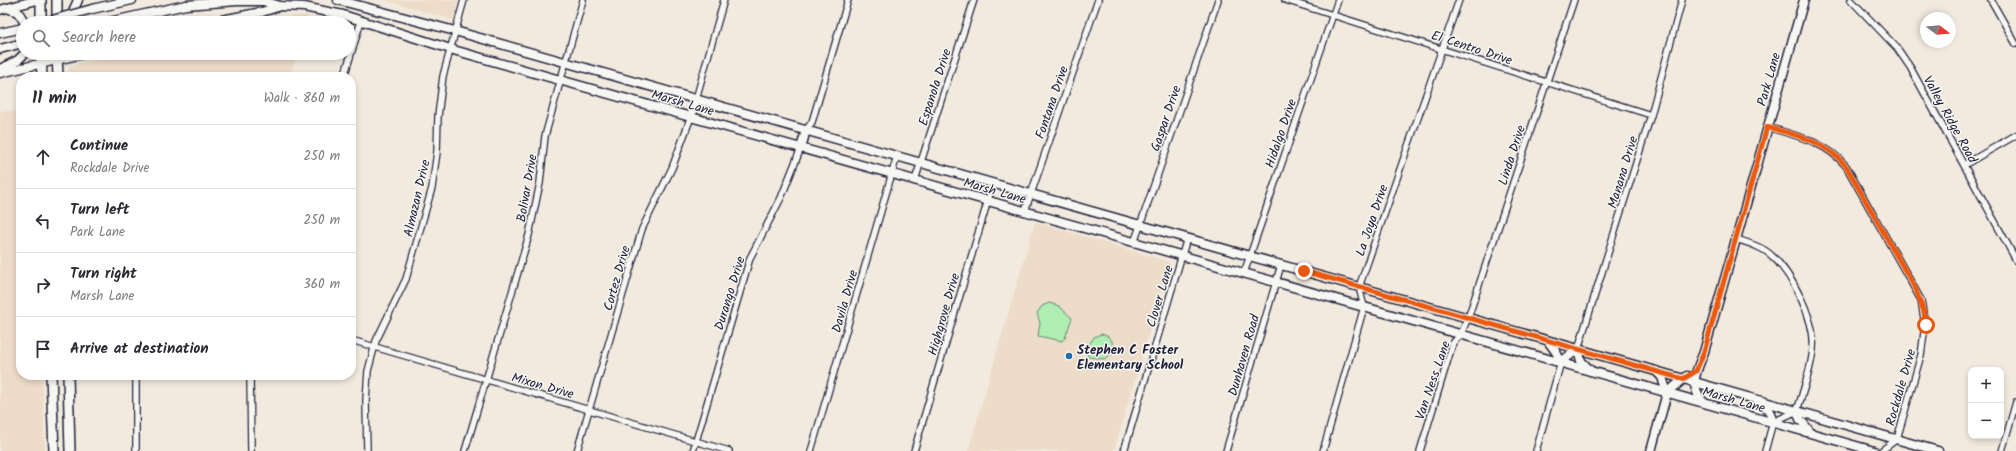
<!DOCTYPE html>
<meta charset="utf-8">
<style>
:root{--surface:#fff;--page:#f7f7f7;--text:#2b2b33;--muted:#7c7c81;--line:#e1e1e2}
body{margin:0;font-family:Kalam,sans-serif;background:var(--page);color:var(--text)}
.controls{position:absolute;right:12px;bottom:12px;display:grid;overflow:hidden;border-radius:8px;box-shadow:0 2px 6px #0003}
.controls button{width:36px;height:36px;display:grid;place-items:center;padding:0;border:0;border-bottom:1px solid var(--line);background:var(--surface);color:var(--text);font:20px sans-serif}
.compass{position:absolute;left:1920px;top:12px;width:36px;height:36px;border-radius:50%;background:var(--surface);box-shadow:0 2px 6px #0003;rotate:106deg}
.stop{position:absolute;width:12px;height:12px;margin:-9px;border:3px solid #ea580c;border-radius:50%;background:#fff}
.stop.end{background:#ea580c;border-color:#fff;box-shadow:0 1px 4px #0008}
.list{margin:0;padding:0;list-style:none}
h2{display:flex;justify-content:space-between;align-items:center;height:52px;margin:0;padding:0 16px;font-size:17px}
h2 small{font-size:13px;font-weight:400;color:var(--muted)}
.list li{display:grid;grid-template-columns:26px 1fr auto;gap:12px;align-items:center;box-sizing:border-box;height:64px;padding:0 16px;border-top:1px solid var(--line)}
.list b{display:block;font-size:15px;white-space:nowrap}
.list p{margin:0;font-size:13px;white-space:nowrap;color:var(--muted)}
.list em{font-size:13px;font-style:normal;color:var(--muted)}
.icon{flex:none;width:22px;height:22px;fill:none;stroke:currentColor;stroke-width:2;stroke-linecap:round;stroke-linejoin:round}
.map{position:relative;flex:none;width:2016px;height:451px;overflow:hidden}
.search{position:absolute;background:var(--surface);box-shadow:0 2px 6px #0003;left:16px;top:16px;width:340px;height:44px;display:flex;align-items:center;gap:10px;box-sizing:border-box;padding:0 14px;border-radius:22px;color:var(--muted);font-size:15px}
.panel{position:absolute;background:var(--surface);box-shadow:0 2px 6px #0003;left:16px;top:72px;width:340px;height:308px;border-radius:16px}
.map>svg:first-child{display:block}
.built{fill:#eddcc8}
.green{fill:#afedb3;stroke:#688877}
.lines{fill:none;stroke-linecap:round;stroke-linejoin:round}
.street-casing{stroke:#22223b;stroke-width:8}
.secondary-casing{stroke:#22223b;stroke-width:11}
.primary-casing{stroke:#22223b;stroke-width:12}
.street{stroke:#f6f6f2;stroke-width:5.5}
.secondary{stroke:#f6f6f2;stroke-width:8}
.primary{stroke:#f6f6f2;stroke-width:9}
.secondary-bridge-casing{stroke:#22223b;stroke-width:11;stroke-linecap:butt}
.secondary-bridge{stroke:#f6f6f2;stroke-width:8}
.route{stroke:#ea580c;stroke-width:5}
.poi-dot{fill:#1f6fb2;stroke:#f6f6f2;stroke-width:1.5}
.labels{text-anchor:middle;stroke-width:3;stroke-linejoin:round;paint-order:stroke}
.street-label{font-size:13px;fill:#22223b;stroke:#f6f6f2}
.poi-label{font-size:13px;font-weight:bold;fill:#22223b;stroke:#f6f6f2;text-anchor:start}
</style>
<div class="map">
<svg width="2016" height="451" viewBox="0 0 2016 451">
<rect width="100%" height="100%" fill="#f2eadf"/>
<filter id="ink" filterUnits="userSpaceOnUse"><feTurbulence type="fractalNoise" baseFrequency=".025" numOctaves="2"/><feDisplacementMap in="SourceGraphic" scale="8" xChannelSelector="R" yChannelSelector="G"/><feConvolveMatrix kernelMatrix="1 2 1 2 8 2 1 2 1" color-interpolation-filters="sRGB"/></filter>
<g filter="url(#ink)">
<g class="built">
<path d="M 385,0 L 458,0 L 453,20 Z"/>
<path d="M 308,15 L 306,23 L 239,23 L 249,21 Z"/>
<path d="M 122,53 L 297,53 L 290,77 L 69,77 L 69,67 Z"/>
<path d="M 0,111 L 21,111 L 21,375 L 42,375 L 45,451 L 0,451 Z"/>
<path d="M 1035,222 L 1170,262 L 1114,451 L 968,451 Z"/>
</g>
<g class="green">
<path d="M 1049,303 L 1059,306 L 1072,318 L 1065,338 L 1062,341 L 1038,336 L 1040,323 L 1037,313 L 1042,306 Z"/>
<path d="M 1101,334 C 1112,336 1115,344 1112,354 L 1104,359 L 1089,357 L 1085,351 L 1094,337 Z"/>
</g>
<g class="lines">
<g class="street-casing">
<g id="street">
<path d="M 1285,0 L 1651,115"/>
<path d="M 1851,0 L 1897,48 L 1910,67 L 2016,260"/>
<path d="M 1991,0 L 2016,44"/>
<path d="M 344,77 L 361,21"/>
<path d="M 696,99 L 724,0"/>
<path d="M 1767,127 C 1797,136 1825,141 1846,166 L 1921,300 L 1925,325 L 1921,355 L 1897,439 L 1881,451"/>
<path d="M 806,130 L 812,122 L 848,0"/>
<path d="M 1964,165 L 2016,135"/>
<path d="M 915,180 L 974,0"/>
<path d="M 1025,211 L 1098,0"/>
<path d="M 1736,239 C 1748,243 1763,247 1772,256 C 1792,274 1816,321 1813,349 C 1811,370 1803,391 1797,411 L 1773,422 L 1765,451"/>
<path d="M 1134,243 L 1218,0"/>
<path d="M 1244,273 L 1338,0"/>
<path d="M 351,340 L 729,451"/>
<path d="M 1578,349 L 1651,115 L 1682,0"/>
<path d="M 136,375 L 136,451"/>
<path d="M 250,375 L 251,451"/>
<path d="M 367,451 L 366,400 L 368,371 L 376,341 L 406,279 L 432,188 L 437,152 L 438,116 L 443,76 L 464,0"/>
<path d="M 465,451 L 529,235 L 540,183 L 545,136 L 583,0"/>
<path d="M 577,451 L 642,229 L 672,168 L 691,117"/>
<path d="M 693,451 L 750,258 L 781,198 L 801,148"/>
<path d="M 811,451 L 897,156"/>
<path d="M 914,451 L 993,183"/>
<path d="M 1124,451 L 1187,238"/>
<path d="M 1226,451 L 1281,265"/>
<path d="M 1323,451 L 1364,307 L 1359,287 L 1459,0"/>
<path d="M 1420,451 L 1453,343 L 1461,334 L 1468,318 L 1574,0"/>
<path d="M 1536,451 L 1561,362"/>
<path d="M 2002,451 L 2016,402"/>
</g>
</g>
<g class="secondary-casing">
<g id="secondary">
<path d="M 338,0 L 455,31 L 1938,451"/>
<path d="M 7,8 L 18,12 L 25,23"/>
<path d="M 92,9 L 132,0"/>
<path d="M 0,10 L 37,0"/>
<path d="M 75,23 L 74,9 L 78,0"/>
<path d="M 104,23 L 186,5 L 237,1 L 263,1 L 280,6 L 304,7 L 343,15 L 457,51 L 1874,451"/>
<path d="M 207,23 L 262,12 L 280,6"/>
<path d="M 0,33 L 23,28"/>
<path d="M 0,49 L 23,43"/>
<path d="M 0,69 L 18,60 L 25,53"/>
<path d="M 0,73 L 87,53"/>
<path d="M 691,117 L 696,99"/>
<path d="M 801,148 L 806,130"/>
<path d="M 1548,341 L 1556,352 L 1561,362 L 1578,349 L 1581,361 L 1591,371"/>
<path d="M 1656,371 L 1662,377 L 1667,393"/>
<path d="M 1762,401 L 1769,411 L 1773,422"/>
<path d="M 1704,403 C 1688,385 1696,372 1704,352 L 1804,0"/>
<path d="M 1797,411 L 1800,419 L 1810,432"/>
<path d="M 1651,451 L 1667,393 L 1687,376"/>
</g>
</g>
<g class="primary-casing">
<g id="primary">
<path d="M 41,0 L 41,23"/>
<path d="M 57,0 L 57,23"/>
<path d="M 41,53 L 42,77"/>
<path d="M 57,53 L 58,77"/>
<path d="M 51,375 L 54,451"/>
<path d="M 68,375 L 70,451"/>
</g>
</g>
<use href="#street" class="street"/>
<use href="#secondary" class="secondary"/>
<use href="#primary" class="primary"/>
<g class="secondary-bridge-casing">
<path id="secondary-bridge" d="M 41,23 L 92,9"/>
</g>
<use href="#secondary-bridge" class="secondary-bridge"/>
</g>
</g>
<g class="lines" filter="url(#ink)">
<path class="route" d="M 1304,271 L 1683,379 L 1696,371 L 1704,352 L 1767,127 C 1797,135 1825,141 1846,166 L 1916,290 L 1924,312 L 1926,325"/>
</g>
<circle class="poi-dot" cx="1069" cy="356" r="4"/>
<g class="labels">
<g class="street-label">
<text transform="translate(1472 47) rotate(18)" y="5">El Centro Drive</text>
<text transform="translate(1768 79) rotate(-74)" y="5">Park Lane</text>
<text transform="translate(934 87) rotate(-72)" y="5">Espanola Drive</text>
<text transform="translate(683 102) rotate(16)" y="5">Marsh Lane</text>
<text transform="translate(1051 102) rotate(-71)" y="5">Fontana Drive</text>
<text transform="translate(1165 118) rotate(-71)" y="5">Gaspar Drive</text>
<text transform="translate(1951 119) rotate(61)" y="5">Valley Ridge Road</text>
<text transform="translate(1280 133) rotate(-71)" y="5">Hidalgo Drive</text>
<text transform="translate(1511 155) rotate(-72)" y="5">Linda Drive</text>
<text transform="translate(1622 172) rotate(-73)" y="5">Manana Drive</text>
<text transform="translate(526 188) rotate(-80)" y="5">Bolivar Drive</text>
<text transform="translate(995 190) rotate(16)" y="5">Marsh Lane</text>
<text transform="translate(416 198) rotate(-77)" y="5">Almazan Drive</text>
<text transform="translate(1371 220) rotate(-71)" y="5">La Joya Drive</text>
<text transform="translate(616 278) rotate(-74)" y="5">Cortez Drive</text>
<text transform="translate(729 293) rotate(-73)" y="5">Durango Drive</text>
<text transform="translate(1159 296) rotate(-73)" y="5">Clover Lane</text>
<text transform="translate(844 301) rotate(-74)" y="5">Davila Drive</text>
<text transform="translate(943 314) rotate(-74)" y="5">Highgrove Drive</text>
<text transform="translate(1243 355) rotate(-74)" y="5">Dunhaven Road</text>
<text transform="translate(1432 380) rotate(-71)" y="5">Van Ness Lane</text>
<text transform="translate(543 385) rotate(16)" y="5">Mixon Drive</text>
<text transform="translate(1900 387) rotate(-74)" y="5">Rockdale Drive</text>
<text transform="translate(1734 399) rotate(16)" y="5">Marsh Lane</text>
</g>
<g class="poi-label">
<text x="1077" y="354">Stephen C Foster<tspan x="1077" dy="15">Elementary School</tspan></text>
</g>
</g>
</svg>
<div class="controls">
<button>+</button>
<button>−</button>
</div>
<svg class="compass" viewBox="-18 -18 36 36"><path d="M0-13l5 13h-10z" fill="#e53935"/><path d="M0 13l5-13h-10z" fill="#7c7c81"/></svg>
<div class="stop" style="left:1926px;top:325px"></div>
<div class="stop end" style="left:1304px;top:271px"></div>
<div class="search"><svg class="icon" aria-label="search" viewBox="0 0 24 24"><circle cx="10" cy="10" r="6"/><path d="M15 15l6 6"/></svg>Search here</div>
<section class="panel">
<h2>11 min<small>Walk · 860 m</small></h2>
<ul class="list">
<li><svg class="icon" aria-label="ahead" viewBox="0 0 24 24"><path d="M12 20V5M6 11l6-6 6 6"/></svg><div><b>Continue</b><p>Rockdale Drive</p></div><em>250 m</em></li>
<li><svg class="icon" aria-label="left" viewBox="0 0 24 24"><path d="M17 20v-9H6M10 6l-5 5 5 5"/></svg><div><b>Turn left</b><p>Park Lane</p></div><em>250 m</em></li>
<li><svg class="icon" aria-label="right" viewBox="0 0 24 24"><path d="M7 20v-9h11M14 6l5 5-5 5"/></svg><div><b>Turn right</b><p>Marsh Lane</p></div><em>360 m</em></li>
<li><svg class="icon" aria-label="arrive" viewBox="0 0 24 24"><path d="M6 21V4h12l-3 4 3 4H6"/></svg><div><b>Arrive at destination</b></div></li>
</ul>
</section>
</div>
